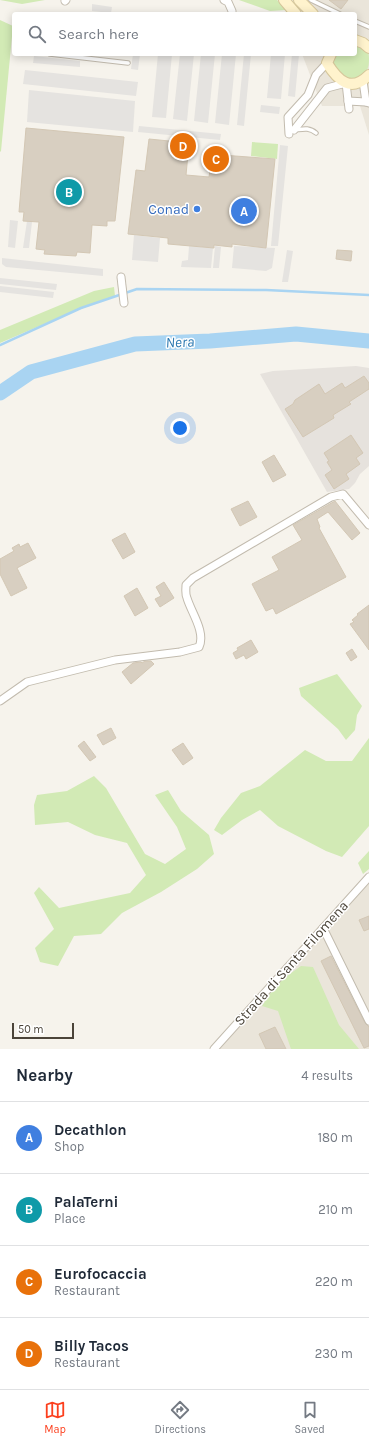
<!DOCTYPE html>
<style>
:root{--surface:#fff;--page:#f2f2f3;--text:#1f2937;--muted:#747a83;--line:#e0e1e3;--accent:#fc3f1d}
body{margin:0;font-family:Karla,sans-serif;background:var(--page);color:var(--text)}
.scale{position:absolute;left:12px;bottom:10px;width:62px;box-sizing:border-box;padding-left:4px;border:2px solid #4b4439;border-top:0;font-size:11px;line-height:14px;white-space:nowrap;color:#4b4439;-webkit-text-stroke:3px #fff;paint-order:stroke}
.you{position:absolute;left:180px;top:428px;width:14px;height:14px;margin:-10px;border:3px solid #fff;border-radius:50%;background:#1a73e8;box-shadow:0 0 0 6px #1a73e833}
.badge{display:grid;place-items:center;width:26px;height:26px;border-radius:50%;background:var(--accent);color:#fff;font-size:13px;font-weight:700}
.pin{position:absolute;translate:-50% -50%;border:2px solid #fff;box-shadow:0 1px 4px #0006}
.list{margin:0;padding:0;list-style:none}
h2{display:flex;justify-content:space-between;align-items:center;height:52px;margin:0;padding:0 16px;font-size:17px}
h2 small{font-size:13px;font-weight:400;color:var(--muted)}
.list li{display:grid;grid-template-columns:26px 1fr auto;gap:12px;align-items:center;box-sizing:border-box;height:72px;padding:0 16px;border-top:1px solid var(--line)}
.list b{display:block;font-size:15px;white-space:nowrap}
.list p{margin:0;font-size:13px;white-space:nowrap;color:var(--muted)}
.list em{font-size:13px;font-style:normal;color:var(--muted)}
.icon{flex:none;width:22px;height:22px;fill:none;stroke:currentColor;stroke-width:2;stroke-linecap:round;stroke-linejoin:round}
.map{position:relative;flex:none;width:369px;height:1049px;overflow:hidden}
.search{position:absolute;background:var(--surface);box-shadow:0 2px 10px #0003;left:12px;right:12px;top:12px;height:44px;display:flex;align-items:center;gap:10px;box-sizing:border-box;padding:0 14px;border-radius:4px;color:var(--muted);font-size:15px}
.sheet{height:340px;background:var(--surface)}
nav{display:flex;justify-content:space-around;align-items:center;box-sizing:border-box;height:56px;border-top:1px solid var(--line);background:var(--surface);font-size:11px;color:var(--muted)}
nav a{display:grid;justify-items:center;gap:2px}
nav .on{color:var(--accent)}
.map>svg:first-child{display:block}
.residential{fill:#eae5da}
.industrial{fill:#e6e2dd}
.green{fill:#d2eab5}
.parking{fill:#e5e3e0}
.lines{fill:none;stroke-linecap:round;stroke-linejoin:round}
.stream{stroke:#a9d4f2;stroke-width:2.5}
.river{stroke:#a9d4f2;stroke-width:15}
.building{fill:#d8cfc1;stroke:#d3c7b4}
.service-casing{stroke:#c2bbae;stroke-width:5.5}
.minor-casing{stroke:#c2bbae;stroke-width:9}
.secondary-casing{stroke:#d6c79b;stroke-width:12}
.service{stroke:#fff;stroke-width:3.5}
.minor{stroke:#fff;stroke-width:7}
.secondary{stroke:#fff3cd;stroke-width:10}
.shop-dot{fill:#3f7fe0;stroke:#fff;stroke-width:1.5}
.labels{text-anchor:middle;stroke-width:3;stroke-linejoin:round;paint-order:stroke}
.shop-label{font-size:14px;fill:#366cbe;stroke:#fff;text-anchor:end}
.street-label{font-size:14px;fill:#4b4439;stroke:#fff}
.water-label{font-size:15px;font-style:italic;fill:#2e7ab2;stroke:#fff}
</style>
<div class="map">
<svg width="369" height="1049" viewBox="0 0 369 1049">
<rect width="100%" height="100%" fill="#f6f3ec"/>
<g class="residential">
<path d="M 277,0 L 369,0 L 369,135 L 360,106 L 322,106 L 302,54 L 355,54 L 355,14 L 287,14 L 286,10 Z"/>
<path d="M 369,882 L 369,1049 L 216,1049 L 277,983 Z"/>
</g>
<path class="industrial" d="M 356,366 L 369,368 L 369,466 L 360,474 L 355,483 L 349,489 L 327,492 L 260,374 L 273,371 Z"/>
<g class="green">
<path d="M 0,0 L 45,0 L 22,4 Z"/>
<path d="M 239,0 L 277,0 L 287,10 L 270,11 Z"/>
<path d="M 0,20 L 13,26 L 1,151 L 0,152 Z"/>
<path d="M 355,42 C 359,45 365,48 368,52 C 369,55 369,58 369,61 C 369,86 329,86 334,54 L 355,54 Z"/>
<path d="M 252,142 L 278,144 L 277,159 L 251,156 Z"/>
<path d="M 114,287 L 115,296 L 65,315 L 0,343 L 0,330 L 94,291 Z"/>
<path d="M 337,674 L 362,706 L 357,715 L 355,730 L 346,740 L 338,729 L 301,696 L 299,688 Z"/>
<path d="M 369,738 L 369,826 L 342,857 L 326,851 L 278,826 L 260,810 L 242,820 L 222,835 L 214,830 L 221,818 L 241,793 L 260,786 L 305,750 L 326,761 L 352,761 Z"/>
<path d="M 94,776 L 106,788 L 145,854 L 165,864 L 186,849 L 177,827 L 155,795 L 168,790 L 181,811 L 209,835 L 214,854 L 197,869 L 161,892 L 122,913 L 101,934 L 74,936 L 58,966 L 40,962 L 35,948 L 54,929 L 34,893 L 39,887 L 59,908 L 130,893 L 146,875 L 127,843 L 95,835 L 68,822 L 35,825 L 34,805 L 37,795 L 67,791 Z"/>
<path d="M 369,851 L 369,869 L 363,874 L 358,863 Z"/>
<path d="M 301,966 L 313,967 L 339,1025 L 359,1049 L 291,1049 L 278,1011 L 262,1006 L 277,983 Z"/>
</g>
<g class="parking">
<path d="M 92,4 L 112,7 L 111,13 L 92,11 Z"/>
<path d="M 133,54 L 140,54 L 138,70 L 131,69 Z"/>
<path d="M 158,54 L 172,54 L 166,118 L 152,117 Z"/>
<path d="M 180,54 L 194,54 L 187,121 L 173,119 Z"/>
<path d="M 201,54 L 215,54 L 208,123 L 194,121 Z"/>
<path d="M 222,54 L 236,54 L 229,125 L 215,123 Z"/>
<path d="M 244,54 L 251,54 L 244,126 L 237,125 Z"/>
<path d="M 271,54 L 285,54 L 281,99 L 267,98 Z"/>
<path d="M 292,54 L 299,54 L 295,97 L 288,96 Z"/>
<path d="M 34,56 L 80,61 L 80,67 L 33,63 Z"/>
<path d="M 25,70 L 138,82 L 136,96 L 23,84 Z"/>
<path d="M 29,90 L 135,101 L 133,132 L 27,122 Z"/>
<path d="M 261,105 L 280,107 L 279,114 L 260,112 Z"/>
<path d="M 139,126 L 221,134 L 220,140 L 138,132 Z"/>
<path d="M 280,145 L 288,146 L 278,246 L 271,246 Z"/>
<path d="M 10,220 L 18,221 L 15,248 L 8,247 Z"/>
<path d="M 27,221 L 32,222 L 29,248 L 23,248 Z"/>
<path d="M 134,235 L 160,238 L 158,262 L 132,260 Z"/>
<path d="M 189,246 L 213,248 L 211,268 L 181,267 L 182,261 L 188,260 Z"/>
<path d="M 215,246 L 221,247 L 219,268 L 213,268 Z"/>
<path d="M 234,246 L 275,248 L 272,268 L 266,271 L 232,268 Z"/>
<path d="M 287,250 L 293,251 L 288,282 L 282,282 Z"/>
<path d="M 2,258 L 103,269 L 103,276 L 6,267 L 2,264 Z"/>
<path d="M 0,278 L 57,284 L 56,290 L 0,284 Z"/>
<path d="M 0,286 L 54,292 L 53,298 L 0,292 Z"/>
</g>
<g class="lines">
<path class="stream" d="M 0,345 L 81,308 L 137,289 L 266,290 L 369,295"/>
<path class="river" d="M 0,393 L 31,372 L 135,344 L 210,341 L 296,334 L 369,341"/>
</g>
<g class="building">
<path d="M 329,0 L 348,0 L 341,9 Z"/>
<path d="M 26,128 L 124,137 L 115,221 L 107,221 L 107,226 L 92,225 L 90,253 L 77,252 L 76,256 L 44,254 L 45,250 L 36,249 L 39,222 L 23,221 L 24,212 L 19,212 Z"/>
<path d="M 149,139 L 189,143 L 186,175 L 209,177 L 211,163 L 208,163 L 210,147 L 223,148 L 222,155 L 275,159 L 266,248 L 232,244 L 232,247 L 214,245 L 214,248 L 168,244 L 168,238 L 128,234 L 136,170 L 145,171 Z"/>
<path d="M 337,250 L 352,251 L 351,261 L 336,259 Z"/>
<path d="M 364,376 L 369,383 L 369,389 L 349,402 L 351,404 L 333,415 L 334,418 L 303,437 L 285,409 L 293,404 L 295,400 L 319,384 L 325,394 L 342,383 L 345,388 Z"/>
<path d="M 351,435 L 363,453 L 356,458 L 360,464 L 346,474 L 349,479 L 334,489 L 325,475 L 332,470 L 327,462 L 329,461 L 324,453 Z"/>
<path d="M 274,455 L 286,475 L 273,482 L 262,462 Z"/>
<path d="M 248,501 L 257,517 L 240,526 L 231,509 Z"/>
<path d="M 335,501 L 360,533 L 352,540 L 328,512 L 317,519 L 320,527 L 319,528 L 346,577 L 276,614 L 273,608 L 266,611 L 252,584 L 279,570 L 272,557 L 302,540 L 293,525 Z"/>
<path d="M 125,533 L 135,552 L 123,559 L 112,540 Z"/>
<path d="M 28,543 L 36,558 L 17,568 L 27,588 L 11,596 L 0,574 L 0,559 L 14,551 L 12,548 L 19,544 L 20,547 Z"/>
<path d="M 164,582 L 174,598 L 160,607 L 155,599 L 161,596 L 156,587 Z"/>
<path d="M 137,588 L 148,608 L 135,616 L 124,596 Z"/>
<path d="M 369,605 L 369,650 L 350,624 L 354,622 L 352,620 L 358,615 L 357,614 Z"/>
<path d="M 251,640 L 258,652 L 246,659 L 244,655 L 236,659 L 233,653 L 238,650 L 237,648 Z"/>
<path d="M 352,649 L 357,657 L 351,661 L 346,653 Z"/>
<path d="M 145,661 L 151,661 L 154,664 L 131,684 L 122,672 L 133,663 L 141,662 L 142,663 Z"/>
<path d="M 111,728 L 116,738 L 103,745 L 97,735 Z"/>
<path d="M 84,741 L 96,757 L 90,761 L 78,746 Z"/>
<path d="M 183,743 L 193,758 L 183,765 L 172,750 Z"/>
<path d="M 369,916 L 369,929 L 364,931 L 359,920 Z"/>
<path d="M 331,956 L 365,1023 L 369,1027 L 369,1046 L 364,1048 L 321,961 Z"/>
<path d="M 275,1027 L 286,1049 L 266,1049 L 259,1034 Z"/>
</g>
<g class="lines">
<g class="service-casing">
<g id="service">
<path d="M 311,0 L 340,14"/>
<path d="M 355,21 L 369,27"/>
<path d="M 50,54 L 128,63"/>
<path d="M 295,130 C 303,129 309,127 316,133"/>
</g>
</g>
<g class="minor-casing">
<g id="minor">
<path d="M 224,0 L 228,2 L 232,11"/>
<path d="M 65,1 L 66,0"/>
<path d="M 363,81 L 366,102 L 369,103"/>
<path d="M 348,101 L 366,102"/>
<path d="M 294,130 L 327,88 L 346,83 L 349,109"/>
<path d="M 289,134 L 288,117 L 308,95 L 316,75 L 327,63"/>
<path d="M 121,277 L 124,303"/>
<path d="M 0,701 L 27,682 L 115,660 L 180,652 L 199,647 C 206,632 191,612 187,598 C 185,594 186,589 186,585 L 193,578 L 331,497 L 343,494 L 369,525"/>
<path d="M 323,928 L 369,1021"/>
<path d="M 214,1049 L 369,877"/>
</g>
</g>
<g class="secondary-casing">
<g id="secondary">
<path d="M 284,0 L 296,14"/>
<path d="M 299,0 L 313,14"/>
<path d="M 355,40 L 363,43 L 369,48"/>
<path d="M 331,54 L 327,63 C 338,81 351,93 369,75"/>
</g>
</g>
<use href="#service" class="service"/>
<use href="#minor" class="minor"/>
<use href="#secondary" class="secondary"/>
</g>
<circle class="shop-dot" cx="197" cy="209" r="4"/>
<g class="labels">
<g class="shop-label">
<text x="189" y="214">Conad</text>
</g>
<g class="street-label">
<text transform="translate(291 963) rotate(-48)" y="5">Strada di Santa Filomena</text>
</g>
<g class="water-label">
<text transform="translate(180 342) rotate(-2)" y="5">Nera</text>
</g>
</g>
</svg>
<div class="scale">50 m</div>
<div class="you"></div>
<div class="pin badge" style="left:244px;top:211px;background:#3f7fe0">A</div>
<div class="pin badge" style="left:69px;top:192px;background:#0f9aa8">B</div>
<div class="pin badge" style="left:216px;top:159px;background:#e8710a">C</div>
<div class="pin badge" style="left:183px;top:146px;background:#e8710a">D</div>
<div class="search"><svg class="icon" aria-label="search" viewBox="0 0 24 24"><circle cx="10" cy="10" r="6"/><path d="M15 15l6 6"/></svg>Search here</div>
</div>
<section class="sheet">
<h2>Nearby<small>4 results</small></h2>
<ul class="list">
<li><span class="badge" style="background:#3f7fe0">A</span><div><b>Decathlon</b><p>Shop</p></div><em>180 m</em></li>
<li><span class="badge" style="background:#0f9aa8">B</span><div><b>PalaTerni</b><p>Place</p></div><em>210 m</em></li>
<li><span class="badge" style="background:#e8710a">C</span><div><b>Eurofocaccia</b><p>Restaurant</p></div><em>220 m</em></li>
<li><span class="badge" style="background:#e8710a">D</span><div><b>Billy Tacos</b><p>Restaurant</p></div><em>230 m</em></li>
</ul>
</section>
<nav>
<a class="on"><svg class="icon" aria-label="map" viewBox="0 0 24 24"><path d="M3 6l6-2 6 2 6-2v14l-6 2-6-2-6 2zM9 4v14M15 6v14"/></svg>Map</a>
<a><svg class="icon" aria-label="directions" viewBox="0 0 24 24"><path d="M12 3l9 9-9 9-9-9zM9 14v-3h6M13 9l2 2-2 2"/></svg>Directions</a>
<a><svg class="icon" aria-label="saved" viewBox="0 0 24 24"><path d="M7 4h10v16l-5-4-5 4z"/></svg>Saved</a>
</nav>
